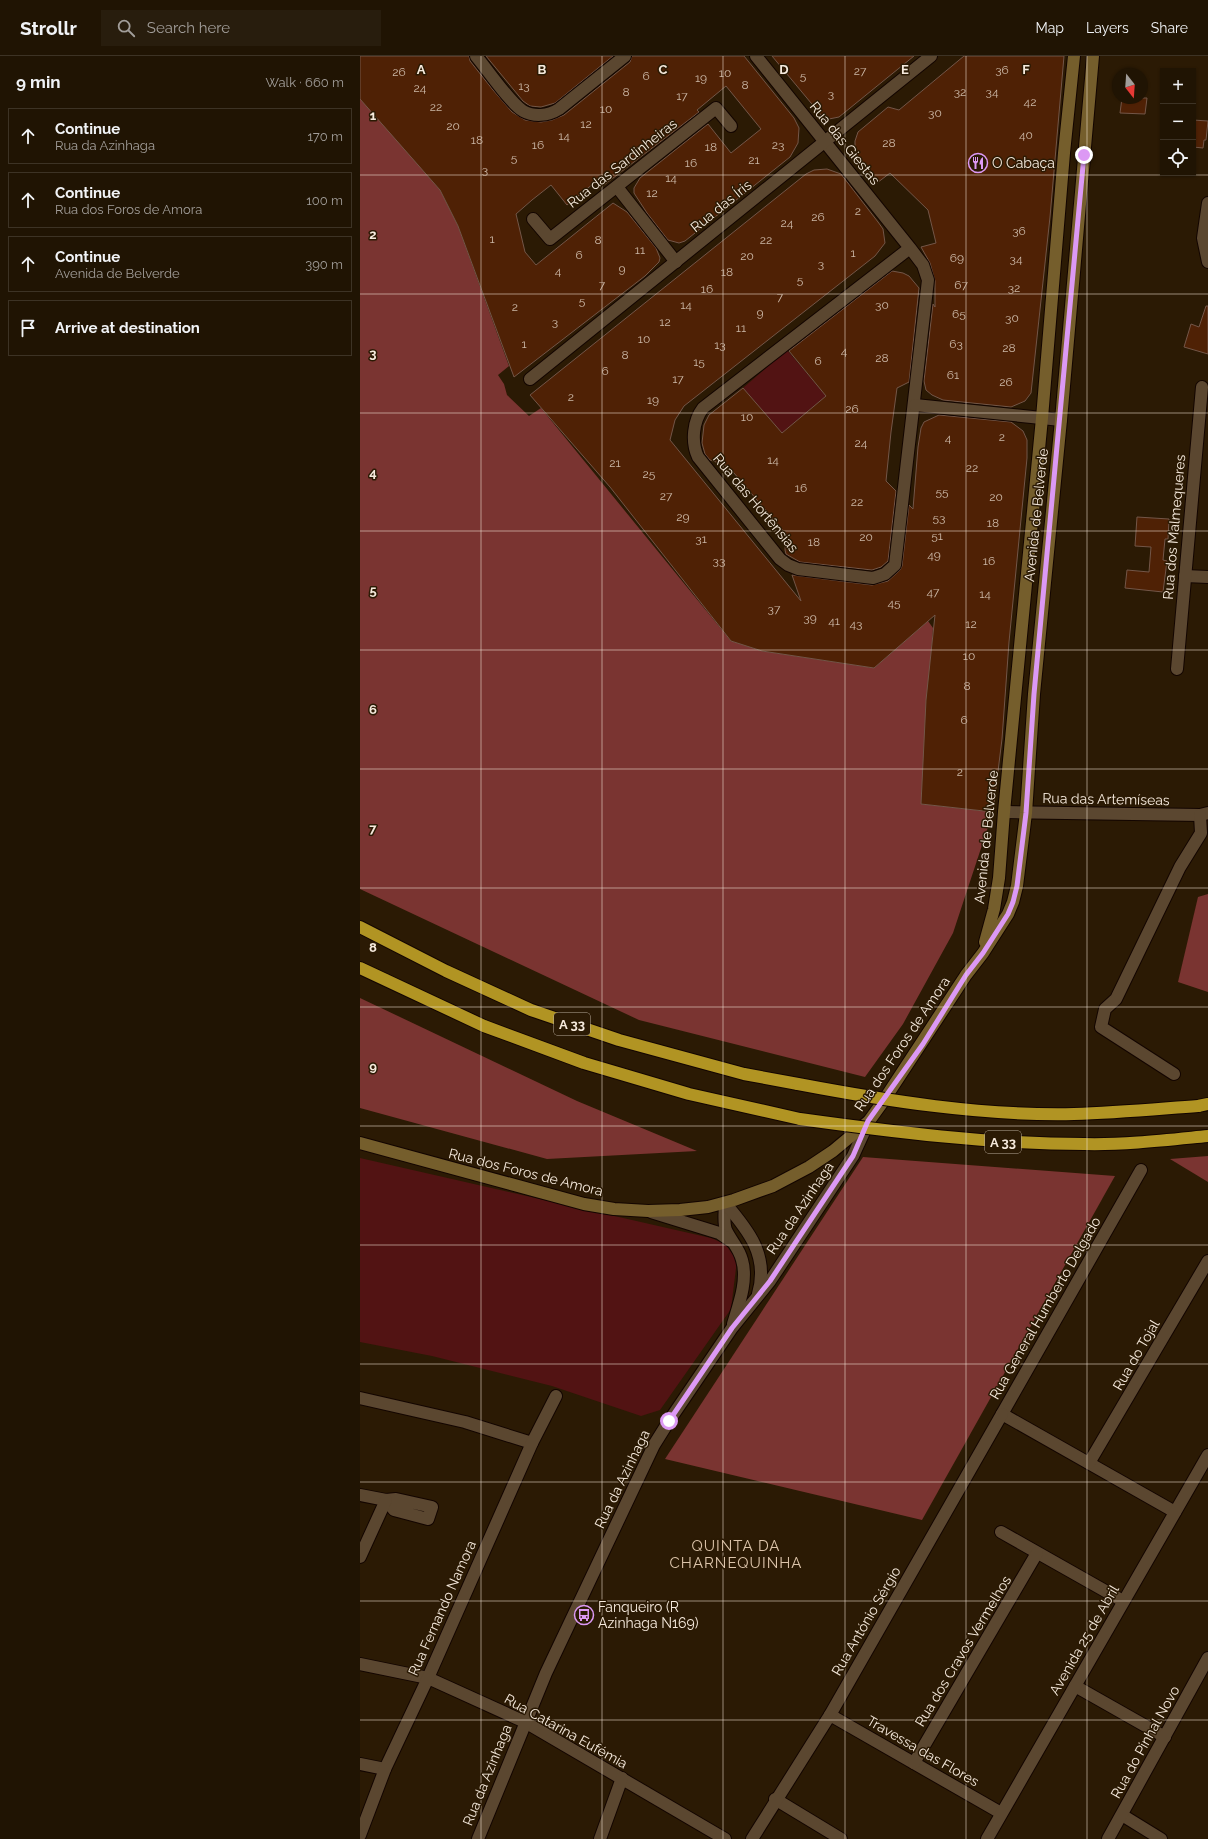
<!DOCTYPE html>
<meta charset="utf-8">
<style>
:root{--surface:#201403;--page:#281d0d;--text:#f1f3f6;--muted:#a29e9a;--line:#3d3325}
body{margin:0;font-family:Raleway,sans-serif;background:var(--page);color:var(--text)}
.controls{position:absolute;right:12px;top:12px;display:grid;overflow:hidden;border-radius:0px;box-shadow:0 1px 3px #0004}
.controls button{width:36px;height:36px;display:grid;place-items:center;padding:0;border:0;border-bottom:1px solid var(--line);background:var(--surface);color:var(--text);font:20px sans-serif}
.compass{position:absolute;left:752px;top:12px;width:36px;height:36px;border-radius:50%;background:var(--surface);box-shadow:0 1px 3px #0004;rotate:163deg}
.stop{position:absolute;width:12px;height:12px;margin:-9px;border:3px solid #dc99f4;border-radius:50%;background:#fff}
.stop.end{background:#dc99f4;border-color:#fff;box-shadow:0 1px 4px #0008}
.list{margin:0;padding:0;list-style:none}
h2{display:flex;justify-content:space-between;align-items:center;height:52px;margin:0;padding:0 16px;font-size:17px}
h2 small{font-size:13px;font-weight:400;color:var(--muted)}
.list li{display:grid;grid-template-columns:26px 1fr auto;gap:12px;align-items:center;box-sizing:border-box;height:56px;margin:0 8px 8px;padding:0 8px;border:1px solid var(--line);border-radius:0px}
.list b{display:block;font-size:15px;white-space:nowrap}
.list p{margin:0;font-size:13px;white-space:nowrap;color:var(--muted)}
.list em{font-size:13px;font-style:normal;color:var(--muted)}
.icon{flex:none;width:22px;height:22px;fill:none;stroke:currentColor;stroke-width:2;stroke-linecap:round;stroke-linejoin:round}
.map{position:relative;flex:none;width:848px;height:1783px;overflow:hidden}
header{display:flex;align-items:center;gap:24px;box-sizing:border-box;height:56px;padding:0 20px;background:var(--surface);border-bottom:1px solid var(--line)}
header strong{font-size:19px}
nav{display:flex;gap:22px;margin-inline-start:auto;font-size:14px}
.search{width:280px;height:36px;background:var(--page);display:flex;align-items:center;gap:10px;box-sizing:border-box;padding:0 14px;border-radius:0px;color:var(--muted);font-size:15px}
main{display:flex}
aside{flex:1;background:var(--surface)}
.map>svg:first-child{display:block}
.green{fill:#521313}
.forest{fill:#7a3431}
.building{fill:#4f2105;stroke:#735648}
.lines{fill:none;stroke-linecap:round;stroke-linejoin:round}
.minor-casing{stroke:#130500;stroke-width:14}
.tertiary-casing{stroke:#130500;stroke-width:14}
.secondary-casing{stroke:#130500;stroke-width:14}
.motorway-casing{stroke:#130500;stroke-width:14}
.minor{stroke:#5b4730;stroke-width:12}
.tertiary{stroke:#5b4730;stroke-width:12}
.secondary{stroke:#755e2c;stroke-width:12}
.motorway{stroke:#b19423;stroke-width:12}
.motorway-bridge-casing{stroke:#130500;stroke-width:14;stroke-linecap:butt}
.motorway-bridge{stroke:#b19423;stroke-width:12}
.route{stroke:#dc99f4;stroke-width:5}
.grid{fill:none;stroke:#f6eadd;stroke-width:1;stroke-opacity:0.55}
.labels{text-anchor:middle;stroke-width:3;stroke-linejoin:round;paint-order:stroke}
.number-label{font-size:12px;fill:#ccb8a7}
.shield{fill:#2b1a04;stroke:#b9ac9c;stroke-width:1}
.shield-label{font-size:13px;font-weight:bold;fill:#f6eadd}
.street-label{font-size:14px;fill:#f6eadd;stroke:#2b1a04}
.poi-label{font-size:14px;fill:#f6eadd;stroke:#2b1a04;text-anchor:start}
.neighbourhood-label{font-size:15px;letter-spacing:1px;fill:#dcc4aa;stroke:#2b1a04}
.grid-label{font-size:13px;text-anchor:middle;font-weight:bold;fill:#f6eadd;stroke:#2b1a04;stroke-width:3;stroke-linejoin:round;paint-order:stroke}
</style>
<header>
<strong>Strollr</strong>
<div class="search"><svg class="icon" aria-label="search" viewBox="0 0 24 24"><circle cx="10" cy="10" r="6"/><path d="M15 15l6 6"/></svg>Search here</div>
<nav><a>Map</a><a>Layers</a><a>Share</a></nav>
</header>
<main>
<aside>
<h2>9 min<small>Walk · 660 m</small></h2>
<ul class="list">
<li><svg class="icon" aria-label="ahead" viewBox="0 0 24 24"><path d="M12 20V5M6 11l6-6 6 6"/></svg><div><b>Continue</b><p>Rua da Azinhaga</p></div><em>170 m</em></li>
<li><svg class="icon" aria-label="ahead" viewBox="0 0 24 24"><path d="M12 20V5M6 11l6-6 6 6"/></svg><div><b>Continue</b><p>Rua dos Foros de Amora</p></div><em>100 m</em></li>
<li><svg class="icon" aria-label="ahead" viewBox="0 0 24 24"><path d="M12 20V5M6 11l6-6 6 6"/></svg><div><b>Continue</b><p>Avenida de Belverde</p></div><em>390 m</em></li>
<li><svg class="icon" aria-label="arrive" viewBox="0 0 24 24"><path d="M6 21V4h12l-3 4 3 4H6"/></svg><div><b>Arrive at destination</b></div></li>
</ul>
</aside>
<div class="map">
<svg width="848" height="1783" viewBox="0 0 848 1783">
<rect width="100%" height="100%" fill="#2b1a04"/>
<g class="green">
<path d="M 427,294 L 466,340 L 422,377 L 383,332 Z"/>
<path d="M 0,1102 L 351,1182 L 365,1188 L 377,1204 L 371,1253 L 300,1354 L 281,1360 L 192,1330 L 72,1300 L 0,1286 Z"/>
</g>
<g class="forest">
<path d="M 0,40 L 80,134 L 98,170 L 149,310 L 138,319 L 144,328 L 147,339 L 169,360 L 181,352 L 371,585 L 402,595 L 514,612 L 568,565 L 573,572 L 561,748 L 633,756 L 593,877 L 543,968 L 505,1021 L 279,964 L 0,833 Z"/>
<path d="M 848,838 L 848,936 L 818,926 L 838,841 Z"/>
<path d="M 0,942 L 217,1045 L 337,1095 L 187,1103 L 0,1052 Z"/>
<path d="M 848,1100 L 848,1126 L 810,1103 Z"/>
<path d="M 503,1101 L 755,1120 L 562,1464 L 305,1403 Z"/>
</g>
<g class="building">
<path d="M 0,0 L 109,0 L 110,5 L 133,34 L 152,56 L 165,64 L 181,66 L 192,64 L 204,59 L 270,6 L 272,0 L 384,0 L 434,62 L 439,72 L 438,87 L 430,101 L 325,185 L 319,187 L 308,184 L 287,157 L 274,137 L 274,132 L 280,122 L 348,68 L 371,97 L 401,73 L 366,30 L 337,54 L 339,56 L 244,129 L 239,123 L 207,149 L 191,129 L 172,144 L 156,158 L 165,196 L 176,209 L 253,147 L 267,156 L 296,192 L 300,202 L 299,206 L 285,220 L 154,321 L 98,170 L 80,134 L 0,43 Z"/>
<path d="M 126,0 L 253,0 L 195,47 L 181,51 L 170,50 L 163,45 Z"/>
<path d="M 412,0 L 554,0 L 479,61 L 469,63 L 461,59 Z"/>
<path d="M 604,0 L 704,0 L 690,161 L 671,337 L 665,345 L 651,351 L 583,344 L 572,339 L 566,334 L 564,325 L 573,248 L 575,251 L 575,225 L 570,207 L 561,191 L 576,187 L 568,154 L 530,117 L 517,127 L 500,109 L 495,100 L 495,85 L 498,76 L 528,51 L 539,54 Z"/>
<path d="M 762,42 L 787,42 L 785,58 L 760,57 Z"/>
<path d="M 833,64 L 848,65 L 846,84 L 844,84 L 843,92 L 833,91 Z"/>
<path d="M 467,113 L 481,118 L 518,166 L 523,173 L 525,187 L 515,200 L 324,350 L 315,364 L 310,384 L 441,545 L 432,519 L 512,529 L 528,525 L 540,514 L 542,510 L 549,449 L 553,453 L 558,391 L 561,372 L 564,366 L 579,359 L 651,366 L 663,375 L 667,384 L 667,402 L 649,586 L 642,683 L 633,756 L 561,748 L 566,644 L 575,559 L 514,612 L 402,595 L 371,585 L 250,431 L 170,339 L 446,118 L 454,114 Z"/>
<path d="M 532,215 L 543,217 L 549,220 L 559,232 L 549,326 L 537,332 L 531,376 L 526,425 L 536,435 L 528,505 L 521,511 L 512,514 L 440,506 L 426,498 L 425,494 L 426,478 L 368,410 L 350,404 L 345,398 L 342,387 L 344,369 L 349,359 L 383,332 L 422,377 L 466,340 L 429,295 Z"/>
<path d="M 846,250 L 848,250 L 848,298 L 824,291 L 831,268 L 839,271 Z"/>
<path d="M 777,461 L 809,463 L 808,483 L 805,483 L 803,504 L 807,505 L 803,536 L 765,532 L 767,514 L 789,516 L 791,491 L 775,490 Z"/>
</g>
<g class="lines">
<g class="minor-casing">
<g id="minor">
<path d="M 116,0 C 127,13 150,47 163,55 C 174,61 188,60 199,53 L 265,0"/>
<path d="M 396,0 L 550,192 L 563,209 L 568,224 L 535,509 L 525,518 L 513,522 L 438,513 L 428,509 L 420,503 L 338,401 C 331,386 333,365 343,352 L 550,192"/>
<path d="M 257,131 L 316,206"/>
<path d="M 848,147 L 843,182 L 848,206"/>
<path d="M 173,163 L 190,183 L 356,52 L 371,70"/>
<path d="M 170,323 L 571,0"/>
<path d="M 555,349 L 701,364"/>
<path d="M 825,520 L 848,521"/>
<path d="M 817,613 L 842,331"/>
<path d="M 644,756 L 840,759 L 848,757"/>
<path d="M 814,1018 L 741,971 L 745,953 L 756,943 L 820,811 L 841,777 L 840,759"/>
<path d="M 781,1114 L 642,1358 L 815,1456"/>
<path d="M 0,1342 L 105,1366 L 172,1387"/>
<path d="M 729,1407 L 848,1205"/>
<path d="M 0,1439 L 26,1444 L 36,1443 L 72,1451 L 68,1463 L 34,1454 L 26,1444"/>
<path d="M 641,1476 L 763,1545"/>
<path d="M 0,1501 L 26,1444"/>
<path d="M 0,1608 L 68,1622 L 165,1666 L 365,1783"/>
<path d="M 715,1630 L 805,1681"/>
<path d="M 470,1659 L 641,1757"/>
<path d="M 554,1707 L 677,1497"/>
<path d="M 0,1708 L 25,1713"/>
<path d="M 415,1743 L 481,1783"/>
<path d="M 762,1759 L 801,1783"/>
<path d="M 0,1779 L 25,1713 L 68,1622 L 172,1387 L 196,1340"/>
<path d="M 240,1783 L 262,1722"/>
<path d="M 392,1783 L 470,1659 L 642,1358"/>
<path d="M 627,1783 L 848,1399"/>
<path d="M 748,1783 L 848,1602"/>
</g>
</g>
<g class="tertiary-casing">
<g id="tertiary">
<path d="M 365,1147 C 365,1155 363,1166 366,1174 C 371,1185 379,1192 382,1204 C 388,1224 379,1248 373,1268"/>
<path d="M 365,1147 C 389,1175 409,1200 398,1238"/>
<path d="M 291,1156 L 359,1177 L 371,1185"/>
<path d="M 118,1783 L 186,1617 L 294,1389 L 309,1365 L 372,1272 L 410,1225 L 493,1100 L 509,1065"/>
</g>
</g>
<g class="secondary-casing">
<g id="secondary">
<path d="M 625,886 L 634,853 L 639,822 L 644,756 L 682,362 L 704,97 L 714,0"/>
<path d="M 0,1087 L 224,1148 L 254,1153 L 288,1155 L 320,1154 L 348,1151 L 374,1144 L 413,1130 L 449,1111 L 473,1095 L 509,1065 L 522,1047 L 606,919 L 623,897 L 648,858 L 653,846 L 657,830 L 666,757 L 674,638 L 701,364 L 733,0"/>
</g>
</g>
<g class="motorway-casing">
<g id="motorway">
<path d="M 0,871 L 86,915 L 171,954 L 259,984 L 384,1018 L 438,1028"/>
<path d="M 0,912 L 124,970 L 224,1007 L 329,1038 L 440,1063"/>
<path d="M 838,1050 L 848,1048"/>
</g>
</g>
<use href="#minor" class="minor"/>
<use href="#tertiary" class="tertiary"/>
<use href="#secondary" class="secondary"/>
<use href="#motorway" class="motorway"/>
<g class="motorway-bridge-casing">
<g id="motorway-bridge">
<path d="M 438,1028 C 528,1045 622,1060 714,1058 C 756,1057 797,1053 838,1050"/>
<path d="M 440,1063 C 534,1076 628,1088 724,1088 C 765,1089 807,1084 848,1080"/>
</g>
</g>
<use href="#motorway-bridge" class="motorway-bridge"/>
</g>
<g class="lines">
<path class="route" d="M 309,1365 L 372,1272 L 410,1225 L 493,1100 L 508,1065 L 563,988 L 606,919 L 623,897 L 648,858 L 653,846 L 657,830 L 666,757 L 674,638 L 724,99"/>
</g>
<path class="grid" d="M 121,0 L 121,1783M 242,0 L 242,1783M 363,0 L 363,1783M 485,0 L 485,1783M 606,0 L 606,1783M 727,0 L 727,1783M 0,119 L 848,119M 0,238 L 848,238M 0,357 L 848,357M 0,475 L 848,475M 0,594 L 848,594M 0,713 L 848,713M 0,832 L 848,832M 0,951 L 848,951M 0,1070 L 848,1070M 0,1189 L 848,1189M 0,1308 L 848,1308M 0,1426 L 848,1426M 0,1545 L 848,1545M 0,1664 L 848,1664"/>
<defs>
<g id="restaurant-ring" transform="scale(1)"><circle r="9.5" fill="#2b1a04" stroke="#dc99f4" stroke-width="1.5"/><path d="M-5-6h1v4h1v-4h1v4h1v-4h1v5L-1.5 .5V6h-2V.5L-5-1ZM5-6V6H3V1.5H1.5Q1.5-4 5-6Z" fill="#dc99f4"/></g>
<g id="bus-ring" transform="scale(1)"><circle r="9.5" fill="#2b1a04" stroke="#dc99f4" stroke-width="1.5"/><path d="M-5-6H5V4H4V6H2V4H-2V6H-4V4H-5ZM-3.5-4V0h7V-4ZM-3.5 1.2v1.5H-2V1.2ZM2 1.2v1.5H3.5V1.2Z" fill="#dc99f4"/></g>
</defs>
<g fill-rule="evenodd">
<use href="#restaurant-ring" x="618" y="107"/>
<use href="#bus-ring" x="224" y="1559"/>
</g>
<g class="labels">
<g class="number-label">
<text x="642" y="18">36</text>
<text x="500" y="19">27</text>
<text x="39" y="20">26</text>
<text x="365" y="21">10</text>
<text x="286" y="24">6</text>
<text x="443" y="24">5</text>
<text x="341" y="26">19</text>
<text x="385" y="33">8</text>
<text x="164" y="34">13</text>
<text x="60" y="36">24</text>
<text x="266" y="40">8</text>
<text x="600" y="40">32</text>
<text x="632" y="40">34</text>
<text x="471" y="42">3</text>
<text x="322" y="44">17</text>
<text x="670" y="50">42</text>
<text x="76" y="55">22</text>
<text x="246" y="57">10</text>
<text x="575" y="61">30</text>
<text x="226" y="72">12</text>
<text x="93" y="74">20</text>
<text x="666" y="83">40</text>
<text x="204" y="84">14</text>
<text x="117" y="88">18</text>
<text x="529" y="91">28</text>
<text x="178" y="93">16</text>
<text x="418" y="93">23</text>
<text x="351" y="95">18</text>
<text x="154" y="106">5</text>
<text x="394" y="108">21</text>
<text x="331" y="111">16</text>
<text x="125" y="118">3</text>
<text x="311" y="126">14</text>
<text x="292" y="141">12</text>
<text x="498" y="159">2</text>
<text x="458" y="165">26</text>
<text x="427" y="171">24</text>
<text x="659" y="179">36</text>
<text x="132" y="187">1</text>
<text x="238" y="188">8</text>
<text x="406" y="188">22</text>
<text x="280" y="198">11</text>
<text x="493" y="201">1</text>
<text x="219" y="203">6</text>
<text x="387" y="204">20</text>
<text x="597" y="206">69</text>
<text x="656" y="207">34</text>
<text x="461" y="212">3</text>
<text x="262" y="217">9</text>
<text x="198" y="219">4</text>
<text x="367" y="220">18</text>
<text x="440" y="228">5</text>
<text x="242" y="233">7</text>
<text x="601" y="233">67</text>
<text x="654" y="236">32</text>
<text x="347" y="237">16</text>
<text x="420" y="245">7</text>
<text x="222" y="249">5</text>
<text x="326" y="253">14</text>
<text x="522" y="253">30</text>
<text x="155" y="255">2</text>
<text x="400" y="261">9</text>
<text x="599" y="262">65</text>
<text x="652" y="266">30</text>
<text x="195" y="270">3</text>
<text x="305" y="270">12</text>
<text x="381" y="276">11</text>
<text x="284" y="287">10</text>
<text x="164" y="292">1</text>
<text x="596" y="292">63</text>
<text x="360" y="293">13</text>
<text x="649" y="296">28</text>
<text x="484" y="299">4</text>
<text x="265" y="303">8</text>
<text x="522" y="306">28</text>
<text x="458" y="309">6</text>
<text x="339" y="310">15</text>
<text x="245" y="319">6</text>
<text x="593" y="323">61</text>
<text x="318" y="327">17</text>
<text x="646" y="330">26</text>
<text x="211" y="345">2</text>
<text x="293" y="348">19</text>
<text x="492" y="357">26</text>
<text x="387" y="365">10</text>
<text x="642" y="385">2</text>
<text x="588" y="386">4</text>
<text x="501" y="391">24</text>
<text x="413" y="408">14</text>
<text x="255" y="411">21</text>
<text x="612" y="416">22</text>
<text x="289" y="422">25</text>
<text x="441" y="436">16</text>
<text x="582" y="440">55</text>
<text x="306" y="444">27</text>
<text x="636" y="445">20</text>
<text x="497" y="450">22</text>
<text x="323" y="465">29</text>
<text x="579" y="466">53</text>
<text x="633" y="471">18</text>
<text x="577" y="484">51</text>
<text x="506" y="485">20</text>
<text x="341" y="487">31</text>
<text x="454" y="490">18</text>
<text x="574" y="503">49</text>
<text x="359" y="509">33</text>
<text x="629" y="509">16</text>
<text x="573" y="540">47</text>
<text x="625" y="542">14</text>
<text x="534" y="551">45</text>
<text x="414" y="557">37</text>
<text x="450" y="566">39</text>
<text x="474" y="569">41</text>
<text x="496" y="572">43</text>
<text x="611" y="572">12</text>
<text x="609" y="604">10</text>
<text x="607" y="634">8</text>
<text x="604" y="668">6</text>
<text x="600" y="720">2</text>
</g>
<g class="shield">
<rect x="194" y="957" width="36" height="22" rx="3"/>
<rect x="625" y="1075" width="36" height="22" rx="3"/>
</g>
<g class="shield-label">
<text x="212" y="973">A 33</text>
<text x="643" y="1091">A 33</text>
</g>
<g class="street-label">
<text transform="translate(485 87) rotate(51)" y="5">Rua das Giestas</text>
<text transform="translate(262 107) rotate(-38)" y="5">Rua das Sardinheiras</text>
<text transform="translate(361 150) rotate(-39)" y="5">Rua das Íris</text>
<text transform="translate(396 447) rotate(50)" y="5">Rua das Hortênsias</text>
<text transform="translate(676 459) rotate(-84)" y="5">Avenida de Belverde</text>
<text transform="translate(814 471) rotate(-85)" y="5">Rua dos Malmequeres</text>
<text transform="translate(746 743) rotate(1)" y="5">Rua das Artemíseas</text>
<text transform="translate(626 781) rotate(-84)" y="5">Avenida de Belverde</text>
<text transform="translate(542 988) rotate(-56)" y="5">Rua dos Foros de Amora</text>
<text transform="translate(166 1116) rotate(14)" y="5">Rua dos Foros de Amora</text>
<text transform="translate(440 1152) rotate(-56)" y="5">Rua da Azinhaga</text>
<text transform="translate(685 1252) rotate(-60)" y="5">Rua General Humberto Delgado</text>
<text transform="translate(776 1299) rotate(-60)" y="5">Rua do Tojal</text>
<text transform="translate(262 1423) rotate(-64)" y="5">Rua da Azinhaga</text>
<text transform="translate(82 1552) rotate(-66)" y="5">Rua Fernando Namora</text>
<text transform="translate(506 1565) rotate(-60)" y="5">Rua António Sérgio</text>
<text transform="translate(724 1584) rotate(-60)" y="5">Avenida 25 de Abril</text>
<text transform="translate(603 1595) rotate(-59)" y="5">Rua dos Cravos Vermelhos</text>
<text transform="translate(206 1675) rotate(29)" y="5">Rua Catarina Eufémia</text>
<text transform="translate(785 1686) rotate(-61)" y="5">Rua do Pinhal Novo</text>
<text transform="translate(563 1695) rotate(30)" y="5">Travessa das Flores</text>
<text transform="translate(127 1719) rotate(-68)" y="5">Rua da Azinhaga</text>
</g>
<g class="poi-label">
<text x="632" y="112">O Cabaça</text>
<text x="238" y="1556">Fanqueiro (R<tspan x="238" dy="16">Azinhaga N169)</tspan></text>
</g>
<g class="neighbourhood-label">
<text x="376" y="1495">QUINTA DA<tspan x="376" dy="17">CHARNEQUINHA</tspan></text>
</g>
</g>
<g class="grid-label">
<text x="61" y="18">A</text>
<text x="182" y="18">B</text>
<text x="303" y="18">C</text>
<text x="424" y="18">D</text>
<text x="545" y="18">E</text>
<text x="666" y="18">F</text>
<text x="13" y="64">1</text>
<text x="13" y="183">2</text>
<text x="13" y="302">3</text>
<text x="13" y="421">4</text>
<text x="13" y="539">5</text>
<text x="13" y="658">6</text>
<text x="13" y="777">7</text>
<text x="13" y="896">8</text>
<text x="13" y="1015">9</text>
</g>
</svg>
<div class="controls">
<button>+</button>
<button>−</button>
<button><svg class="icon" aria-label="locate" viewBox="0 0 24 24"><circle cx="12" cy="12" r="6"/><path d="M12 2v4M12 18v4M2 12h4M18 12h4"/></svg></button>
</div>
<svg class="compass" viewBox="-18 -18 36 36"><path d="M0-13l5 13h-10z" fill="#e53935"/><path d="M0 13l5-13h-10z" fill="#a29e9a"/></svg>
<div class="stop" style="left:309px;top:1365px"></div>
<div class="stop end" style="left:724px;top:99px"></div>
</div>
</main>
